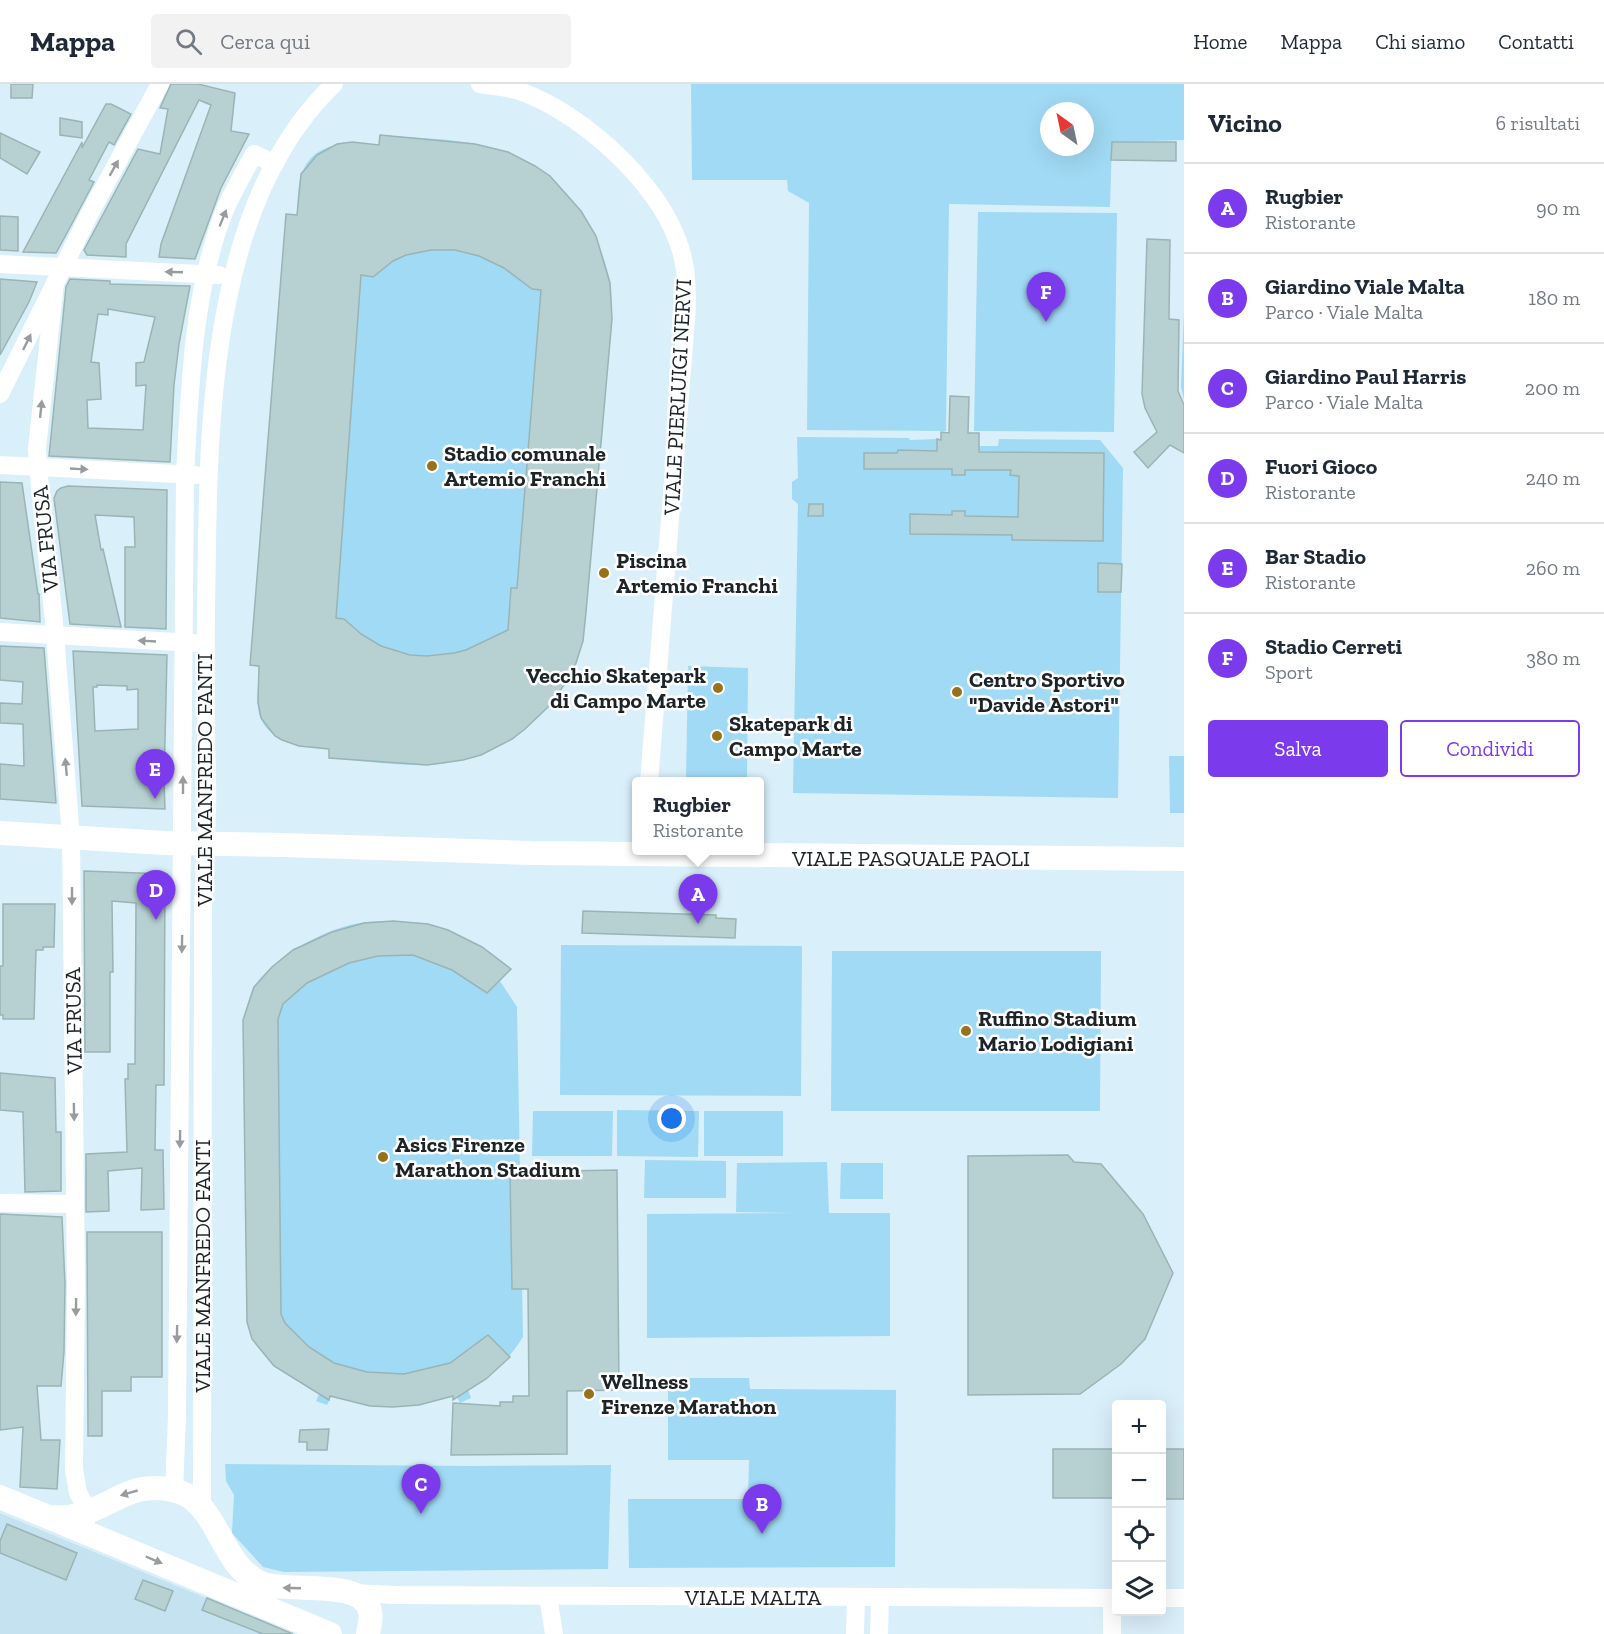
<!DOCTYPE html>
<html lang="it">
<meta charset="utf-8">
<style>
:root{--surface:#fff;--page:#f2f2f3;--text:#1f2937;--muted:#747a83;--line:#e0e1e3;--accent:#7c3aed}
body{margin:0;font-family:"Zilla Slab",serif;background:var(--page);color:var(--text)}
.controls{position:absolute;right:18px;bottom:18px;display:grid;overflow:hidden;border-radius:6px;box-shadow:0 6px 24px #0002}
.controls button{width:54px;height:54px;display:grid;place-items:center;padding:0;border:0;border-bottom:2px solid var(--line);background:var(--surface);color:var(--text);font:30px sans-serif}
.compass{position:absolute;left:1040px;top:18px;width:54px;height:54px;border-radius:50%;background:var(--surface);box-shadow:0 6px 24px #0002;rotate:327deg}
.you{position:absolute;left:672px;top:1035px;width:21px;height:21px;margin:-15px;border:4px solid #fff;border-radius:50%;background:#1a73e8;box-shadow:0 0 0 9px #1a73e833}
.badge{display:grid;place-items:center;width:39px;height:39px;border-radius:50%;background:var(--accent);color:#fff;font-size:20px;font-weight:700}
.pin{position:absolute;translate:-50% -50px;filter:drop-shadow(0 2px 3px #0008)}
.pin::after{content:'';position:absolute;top:32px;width:21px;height:18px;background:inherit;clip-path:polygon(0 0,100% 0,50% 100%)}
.popup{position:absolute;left:632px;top:693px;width:132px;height:78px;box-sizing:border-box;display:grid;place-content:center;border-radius:6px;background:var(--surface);filter:drop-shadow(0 2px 4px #0005);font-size:20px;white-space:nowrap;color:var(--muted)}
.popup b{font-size:22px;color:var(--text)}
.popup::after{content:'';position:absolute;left:50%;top:100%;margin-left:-12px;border:12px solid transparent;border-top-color:var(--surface)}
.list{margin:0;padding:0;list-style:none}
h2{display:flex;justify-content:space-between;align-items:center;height:78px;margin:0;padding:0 24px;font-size:26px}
h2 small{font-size:20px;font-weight:400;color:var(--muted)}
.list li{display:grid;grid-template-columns:39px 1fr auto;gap:18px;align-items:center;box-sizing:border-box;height:90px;padding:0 24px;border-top:2px solid var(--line)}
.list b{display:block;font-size:22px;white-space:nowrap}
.list p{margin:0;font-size:20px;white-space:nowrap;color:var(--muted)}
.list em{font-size:20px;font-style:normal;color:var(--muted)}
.actions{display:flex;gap:12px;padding:18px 24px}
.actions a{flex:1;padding:14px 0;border:2px solid var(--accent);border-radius:6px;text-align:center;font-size:21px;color:var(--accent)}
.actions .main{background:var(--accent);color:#fff}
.icon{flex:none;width:33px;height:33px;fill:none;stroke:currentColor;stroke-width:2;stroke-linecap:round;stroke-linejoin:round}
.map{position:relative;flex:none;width:1184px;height:1550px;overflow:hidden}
header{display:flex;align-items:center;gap:36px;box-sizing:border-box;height:84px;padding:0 30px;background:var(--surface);border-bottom:2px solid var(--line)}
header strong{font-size:28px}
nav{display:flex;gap:33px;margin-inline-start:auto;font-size:21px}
.search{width:420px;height:54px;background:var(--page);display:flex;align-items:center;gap:15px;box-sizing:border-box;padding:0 21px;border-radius:6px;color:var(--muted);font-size:22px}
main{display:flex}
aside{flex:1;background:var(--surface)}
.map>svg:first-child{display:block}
.built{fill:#c5e2f1}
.green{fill:#a1daf4;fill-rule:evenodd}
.building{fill:#b7d1d2;stroke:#9ab4b5;stroke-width:1.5;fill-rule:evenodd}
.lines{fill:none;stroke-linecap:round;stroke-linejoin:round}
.street{stroke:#fff;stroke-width:18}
.secondary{stroke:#fff;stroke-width:24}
.oneway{fill:#999c9e}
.poi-dot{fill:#96721b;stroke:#fff;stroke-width:2}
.labels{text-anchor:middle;stroke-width:5;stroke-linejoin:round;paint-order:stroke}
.street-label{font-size:22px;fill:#1c2428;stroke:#fff}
.poi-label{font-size:22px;font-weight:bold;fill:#1c2428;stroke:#fff;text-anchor:start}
</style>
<header>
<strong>Mappa</strong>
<div class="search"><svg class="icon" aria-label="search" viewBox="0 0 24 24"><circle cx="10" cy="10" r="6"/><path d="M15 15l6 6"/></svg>Cerca qui</div>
<nav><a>Home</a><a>Mappa</a><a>Chi siamo</a><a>Contatti</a></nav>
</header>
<main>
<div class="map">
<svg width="1184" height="1550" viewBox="0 0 1184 1550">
<rect width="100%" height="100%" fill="#d9effa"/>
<path class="built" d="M 0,1429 L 48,1449 L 294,1550 L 0,1550 Z"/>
<g class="green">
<path d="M 691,0 L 1184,0 L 1184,56 L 1112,58 L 1110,123 L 949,120 L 946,347 L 807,346 L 809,119 L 788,107 L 787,96 L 692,96 ZM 1049,27 L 1085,27 L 1085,63 L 1049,63 Z"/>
<path d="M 380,51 C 412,54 445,54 476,60 C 547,72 596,129 610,198 C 612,210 611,223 612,235 L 586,528 C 585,545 583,562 576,578 C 552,638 490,680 425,681 C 393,681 361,677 329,674 L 329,665 C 301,663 264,659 258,625 C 256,611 259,596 259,583 L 250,581 L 286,130 L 297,131 C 298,118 297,105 301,93 C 311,56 349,58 379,61 Z"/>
<path d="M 978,128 L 1117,129 L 1114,348 L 974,347 Z"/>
<path d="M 1184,227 L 1184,316 L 1181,303 Z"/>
<path d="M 797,353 L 909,354 L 910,356 L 937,355 L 966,362 L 998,362 L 999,355 L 1100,356 L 1123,384 L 1118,714 L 793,709 L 798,420 L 792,415 L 792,398 L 798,394 Z"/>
<path d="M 688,582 L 748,584 L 747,697 L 686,697 Z"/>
<path d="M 1169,672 L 1184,672 L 1184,729 L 1170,729 Z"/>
<path d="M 393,837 L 428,840 L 448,846 L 511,885 L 500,897 L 517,923 L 523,1253 C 508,1277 492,1291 468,1306 L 471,1314 L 460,1319 L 456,1311 L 419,1321 L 393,1323 L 370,1322 L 331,1312 L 327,1321 L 316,1317 L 319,1310 C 285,1289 260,1279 247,1238 L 243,936 C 247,925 249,910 255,901 C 278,870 327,843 366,838 C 375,837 384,837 393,837 Z"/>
<path d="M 561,861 L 802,862 L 801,1012 L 560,1011 Z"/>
<path d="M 832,867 L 1101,867 L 1100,1027 L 831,1027 Z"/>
<path d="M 617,1026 L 699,1027 L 698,1073 L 617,1072 Z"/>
<path d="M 533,1027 L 613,1027 L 612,1072 L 532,1072 Z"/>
<rect x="704" y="1027" width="79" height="45"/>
<path d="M 645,1076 L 726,1077 L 726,1114 L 644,1114 Z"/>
<path d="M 827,1078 L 829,1129 L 890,1129 L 890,1252 L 647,1254 L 647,1130 L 797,1129 L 736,1128 L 737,1079 Z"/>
<path d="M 841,1079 L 883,1079 L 883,1115 L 840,1115 Z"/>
<path d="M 668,1294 L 749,1294 L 750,1305 L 896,1306 L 895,1483 L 629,1484 L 628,1415 L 748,1415 L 749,1376 L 668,1376 Z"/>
<path d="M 225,1380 L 470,1382 L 611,1381 L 608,1485 L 284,1488 L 263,1483 L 232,1449 L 234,1411 L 226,1397 Z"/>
</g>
<g class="building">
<path d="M 11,0 L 33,0 L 32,14 L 11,14 Z"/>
<path d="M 171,0 L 198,0 L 235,9 L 231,47 L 249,50 L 221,104 L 195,175 L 159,173 L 161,160 L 211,21 L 199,16 L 126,160 L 126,173 L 87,171 L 84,166 L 138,65 L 160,70 L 168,25 L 160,24 Z"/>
<path d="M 106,20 L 111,20 L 131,30 L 114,61 L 109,58 L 89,96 L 94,98 L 67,149 L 56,169 L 23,168 L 82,58 L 82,64 Z"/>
<path d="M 60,34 L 82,38 L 82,54 L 60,51 Z"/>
<path d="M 0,49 L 40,68 L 27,90 L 0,74 Z"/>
<path d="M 380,51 L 475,60 L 508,68 L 535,82 L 550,92 L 581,127 L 596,152 L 610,199 L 612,235 L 586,528 L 583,557 L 576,579 L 569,594 L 549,622 L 525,645 L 512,655 L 481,671 L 463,676 L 427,681 L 329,674 L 329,665 L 299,662 L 282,656 L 275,652 L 261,634 L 258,618 L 259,582 L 250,581 L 286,130 L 297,131 L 301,90 L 317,71 L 337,60 L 352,58 L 379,61 ZM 431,166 L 455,166 L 479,172 L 504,184 L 532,205 L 541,206 L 517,504 L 511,504 L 508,546 L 466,566 L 454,569 L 427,572 L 410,571 L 381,562 L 361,550 L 344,535 L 336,534 L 361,191 L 373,193 L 393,177 L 406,171 Z"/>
<path d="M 1112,58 L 1176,58 L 1176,77 L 1111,76 Z"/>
<path d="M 0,132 L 18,133 L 18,167 L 0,166 Z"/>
<path d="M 1147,155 L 1170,156 L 1169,235 L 1179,236 L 1178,307 L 1184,321 L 1184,369 L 1170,361 L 1148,384 L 1134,368 L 1157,348 L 1145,324 L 1142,310 Z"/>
<path d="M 0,195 L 37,198 L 29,218 L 0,271 Z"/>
<path d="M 70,195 L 110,197 L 110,200 L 190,202 L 179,260 L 174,301 L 170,378 L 49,372 L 66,203 ZM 108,225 L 155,233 L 144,278 L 136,279 L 136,302 L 146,301 L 143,346 L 88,344 L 87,316 L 101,315 L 99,279 L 91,278 L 98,230 L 108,231 Z"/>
<path d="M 950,312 L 969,313 L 968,349 L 979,349 L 979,368 L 1104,369 L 1103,457 L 1012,456 L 1012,451 L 910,450 L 910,430 L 952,431 L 952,427 L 965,427 L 965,432 L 1018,433 L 1019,392 L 1010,391 L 1011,386 L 965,386 L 965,391 L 952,391 L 952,385 L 864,385 L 864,369 L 897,369 L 898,366 L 937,367 L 937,355 L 941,356 L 941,348 L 949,349 Z"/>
<path d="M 0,398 L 22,399 L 38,510 L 39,510 L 40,538 L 0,534 Z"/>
<path d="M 68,402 L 167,406 L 166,545 L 125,543 L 125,463 L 135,463 L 134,433 L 95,431 L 101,466 L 103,465 L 121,543 L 70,540 L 54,414 L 57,407 L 61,404 Z"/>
<path d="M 809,420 L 823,420 L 823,432 L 808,432 Z"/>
<path d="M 1098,479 L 1122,480 L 1121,508 L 1098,508 Z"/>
<path d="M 0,562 L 44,564 L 56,719 L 0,715 L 0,680 L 24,682 L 23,640 L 0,639 L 0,619 L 22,620 L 23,598 L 0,596 Z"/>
<path d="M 73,567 L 167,571 L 164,698 L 165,725 L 82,722 ZM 97,601 L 127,602 L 127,606 L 138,605 L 138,645 L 95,647 L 93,603 L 97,603 Z"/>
<path d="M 84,787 L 165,790 L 164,1001 L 156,1001 L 155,1066 L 163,1066 L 164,1125 L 141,1126 L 142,1084 L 108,1087 L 109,1127 L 86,1128 L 86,1070 L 127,1068 L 125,995 L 128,995 L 128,980 L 135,980 L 136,819 L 112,817 L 113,888 L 110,888 L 110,968 L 85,968 Z"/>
<path d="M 3,820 L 55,820 L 54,863 L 43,863 L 43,866 L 36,866 L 34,935 L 3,935 L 3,931 L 0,931 L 0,882 L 3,882 Z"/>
<path d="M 583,827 L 716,831 L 716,834 L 736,835 L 735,854 L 582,849 Z"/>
<path d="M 393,837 L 428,840 L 448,846 L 482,863 L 511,885 L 487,909 L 452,886 L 413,871 L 378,872 L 349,879 L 307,899 L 283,920 L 278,935 L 281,1230 L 285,1239 L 309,1263 L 334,1279 L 367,1288 L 404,1290 L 450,1279 L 488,1251 L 510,1273 L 486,1295 L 453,1316 L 453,1312 L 419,1321 L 393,1323 L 370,1322 L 330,1312 L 329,1316 L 274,1282 L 252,1255 L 247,1238 L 243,936 L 254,903 L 272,883 L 293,866 L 332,848 L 364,839 Z"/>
<path d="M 0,989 L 55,994 L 56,1048 L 61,1048 L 61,1107 L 25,1108 L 23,1028 L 0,1026 Z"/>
<path d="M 1068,1071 L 1074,1078 L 1101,1080 L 1143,1130 L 1173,1189 L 1145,1255 L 1121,1280 L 1080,1310 L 968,1311 L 968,1072 Z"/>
<path d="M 617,1086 L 619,1306 L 567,1307 L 567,1370 L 451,1371 L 453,1319 L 500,1322 L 500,1318 L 513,1318 L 513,1312 L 529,1312 L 528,1205 L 512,1205 L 510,1088 Z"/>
<path d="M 0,1130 L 62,1133 L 65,1200 L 64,1268 L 61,1302 L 37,1302 L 41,1356 L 60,1356 L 57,1405 L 20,1403 L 23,1343 L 0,1346 Z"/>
<path d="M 87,1148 L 162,1148 L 162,1293 L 131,1293 L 131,1307 L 102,1307 L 102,1352 L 88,1352 Z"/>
<path d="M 329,1345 L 327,1366 L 307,1366 L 307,1358 L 299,1358 L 300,1346 Z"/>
<rect x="1053" y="1365" width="63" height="49"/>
<rect x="1161" y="1365" width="23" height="50"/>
<path d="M 7,1440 L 77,1469 L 66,1496 L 0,1469 L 0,1457 Z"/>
<path d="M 143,1496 L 173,1507 L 165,1527 L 135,1515 Z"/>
<path d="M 207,1514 L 293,1550 L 263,1550 L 202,1526 Z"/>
</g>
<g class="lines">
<g class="street">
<path d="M 480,0 C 492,2 505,3 516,6 C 577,25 655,95 677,155 C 686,177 687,200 687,223 L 649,698"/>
<path d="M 0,180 L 219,191"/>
<path d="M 55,199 L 37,364 L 38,383 L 54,538 L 70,741"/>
<path d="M 0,310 L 91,127 L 160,0"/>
<path d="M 0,381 L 196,391"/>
<path d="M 0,548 L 194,559"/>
<path d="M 71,753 L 76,1200 L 74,1385 L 78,1409 L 89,1428 L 85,1434 L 86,1439"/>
<path d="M 0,1119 L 75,1120"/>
<path d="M 174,1406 L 177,1332 L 185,391 C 190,306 192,217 221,136 C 229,113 243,91 254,70 L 275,80"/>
<path d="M 202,1423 L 203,824 C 204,792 206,761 207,729 C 208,700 206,671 206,643 C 205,582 206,521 207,461 C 209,310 218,110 334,0"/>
<path d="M 352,1509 L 395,1511 L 1116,1514"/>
<path d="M 548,1512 L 554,1550"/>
<path d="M 1112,1514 L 1112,1550"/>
<path d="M 1162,1514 L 1184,1514"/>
<path d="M 855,1550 L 856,1513"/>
<path d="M 879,1550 L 880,1513"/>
</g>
<g class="secondary">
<path d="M 0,749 L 165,759 L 284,761 L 531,769 L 1184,775"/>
<path d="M 0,1413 L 330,1550"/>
<path d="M 51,1433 C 61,1434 72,1433 82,1430 C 116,1419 133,1397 173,1406 C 220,1416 218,1481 261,1499 C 286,1510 363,1493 370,1527 C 372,1535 369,1543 368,1550"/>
</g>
</g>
<defs><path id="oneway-solid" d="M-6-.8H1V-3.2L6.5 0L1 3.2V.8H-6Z" transform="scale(1.5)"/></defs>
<g class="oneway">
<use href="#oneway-solid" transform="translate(114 84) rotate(-61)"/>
<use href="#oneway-solid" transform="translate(223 134) rotate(-68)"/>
<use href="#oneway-solid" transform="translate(174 188) rotate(-178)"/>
<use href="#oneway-solid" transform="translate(27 258) rotate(-64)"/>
<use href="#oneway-solid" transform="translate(41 325) rotate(-84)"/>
<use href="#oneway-solid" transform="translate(79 385) rotate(3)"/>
<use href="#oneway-solid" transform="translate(147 557) rotate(-177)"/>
<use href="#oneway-solid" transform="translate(66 683) rotate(-95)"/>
<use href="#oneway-solid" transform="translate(183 701) rotate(-90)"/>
<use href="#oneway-solid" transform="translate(72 812) rotate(90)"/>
<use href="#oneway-solid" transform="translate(182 860) rotate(91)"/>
<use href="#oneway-solid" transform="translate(74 1028) rotate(89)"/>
<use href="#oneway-solid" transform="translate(180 1055) rotate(91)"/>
<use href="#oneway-solid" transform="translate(76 1223) rotate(91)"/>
<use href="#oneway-solid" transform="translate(177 1250) rotate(91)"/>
<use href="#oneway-solid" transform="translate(129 1409) rotate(164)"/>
<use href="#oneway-solid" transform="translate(154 1476) rotate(23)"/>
<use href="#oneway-solid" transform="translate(292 1504) rotate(-178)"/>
</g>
<g class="poi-dot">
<circle cx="432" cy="382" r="6"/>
<circle cx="604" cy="489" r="6"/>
<circle cx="718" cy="604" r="6"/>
<circle cx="957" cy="608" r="6"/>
<circle cx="717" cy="652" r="6"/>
<circle cx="966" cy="947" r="6"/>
<circle cx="383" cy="1073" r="6"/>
<circle cx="589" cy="1310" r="6"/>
</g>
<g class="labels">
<g class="street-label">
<text transform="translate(677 313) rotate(-87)" y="8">VIALE PIERLUIGI NERVI</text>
<text transform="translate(45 455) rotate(-96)" y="8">VIA FRUSA</text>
<text transform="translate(204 696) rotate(-90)" y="8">VIALE MANFREDO FANTI</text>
<text x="911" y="782">VIALE PASQUALE PAOLI</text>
<text transform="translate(73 937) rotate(-91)" y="8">VIA FRUSA</text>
<text transform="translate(202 1182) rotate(-90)" y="8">VIALE MANFREDO FANTI</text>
<text x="753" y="1521">VIALE MALTA</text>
</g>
<g class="poi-label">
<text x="444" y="377">Stadio comunale<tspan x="444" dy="25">Artemio Franchi</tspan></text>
<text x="616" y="484">Piscina<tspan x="616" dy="25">Artemio Franchi</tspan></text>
<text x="706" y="599" text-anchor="end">Vecchio Skatepark<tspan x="706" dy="25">di Campo Marte</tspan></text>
<text x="969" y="603">Centro Sportivo<tspan x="969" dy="25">"Davide Astori"</tspan></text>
<text x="729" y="647">Skatepark di<tspan x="729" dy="25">Campo Marte</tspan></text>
<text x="978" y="942">Ruffino Stadium<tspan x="978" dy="25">Mario Lodigiani</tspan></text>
<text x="395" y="1068">Asics Firenze<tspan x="395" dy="25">Marathon Stadium</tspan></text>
<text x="601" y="1305">Wellness<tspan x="601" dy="25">Firenze Marathon</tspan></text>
</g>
</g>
</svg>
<div class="controls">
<button>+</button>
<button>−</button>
<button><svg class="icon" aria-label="locate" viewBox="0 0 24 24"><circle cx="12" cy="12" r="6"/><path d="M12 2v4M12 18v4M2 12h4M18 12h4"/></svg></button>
<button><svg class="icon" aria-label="layers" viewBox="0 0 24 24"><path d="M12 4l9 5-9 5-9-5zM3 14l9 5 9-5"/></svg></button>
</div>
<svg class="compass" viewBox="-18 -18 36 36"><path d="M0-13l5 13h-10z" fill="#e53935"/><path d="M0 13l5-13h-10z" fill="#747a83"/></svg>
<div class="you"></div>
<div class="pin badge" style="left:698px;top:840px">A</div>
<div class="popup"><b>Rugbier</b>Ristorante</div>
<div class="pin badge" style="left:762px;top:1450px">B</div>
<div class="pin badge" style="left:421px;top:1430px">C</div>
<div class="pin badge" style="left:156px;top:836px">D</div>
<div class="pin badge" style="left:155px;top:715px">E</div>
<div class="pin badge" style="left:1046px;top:238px">F</div>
</div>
<aside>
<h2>Vicino<small>6 risultati</small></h2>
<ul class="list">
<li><span class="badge">A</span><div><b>Rugbier</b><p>Ristorante</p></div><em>90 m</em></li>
<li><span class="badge">B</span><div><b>Giardino Viale Malta</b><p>Parco · Viale Malta</p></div><em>180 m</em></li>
<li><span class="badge">C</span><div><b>Giardino Paul Harris</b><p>Parco · Viale Malta</p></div><em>200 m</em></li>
<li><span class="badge">D</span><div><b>Fuori Gioco</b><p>Ristorante</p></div><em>240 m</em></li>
<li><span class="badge">E</span><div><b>Bar Stadio</b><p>Ristorante</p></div><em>260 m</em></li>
<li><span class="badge">F</span><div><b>Stadio Cerreti</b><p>Sport</p></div><em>380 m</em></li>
</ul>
<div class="actions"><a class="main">Salva</a><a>Condividi</a></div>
</aside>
</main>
